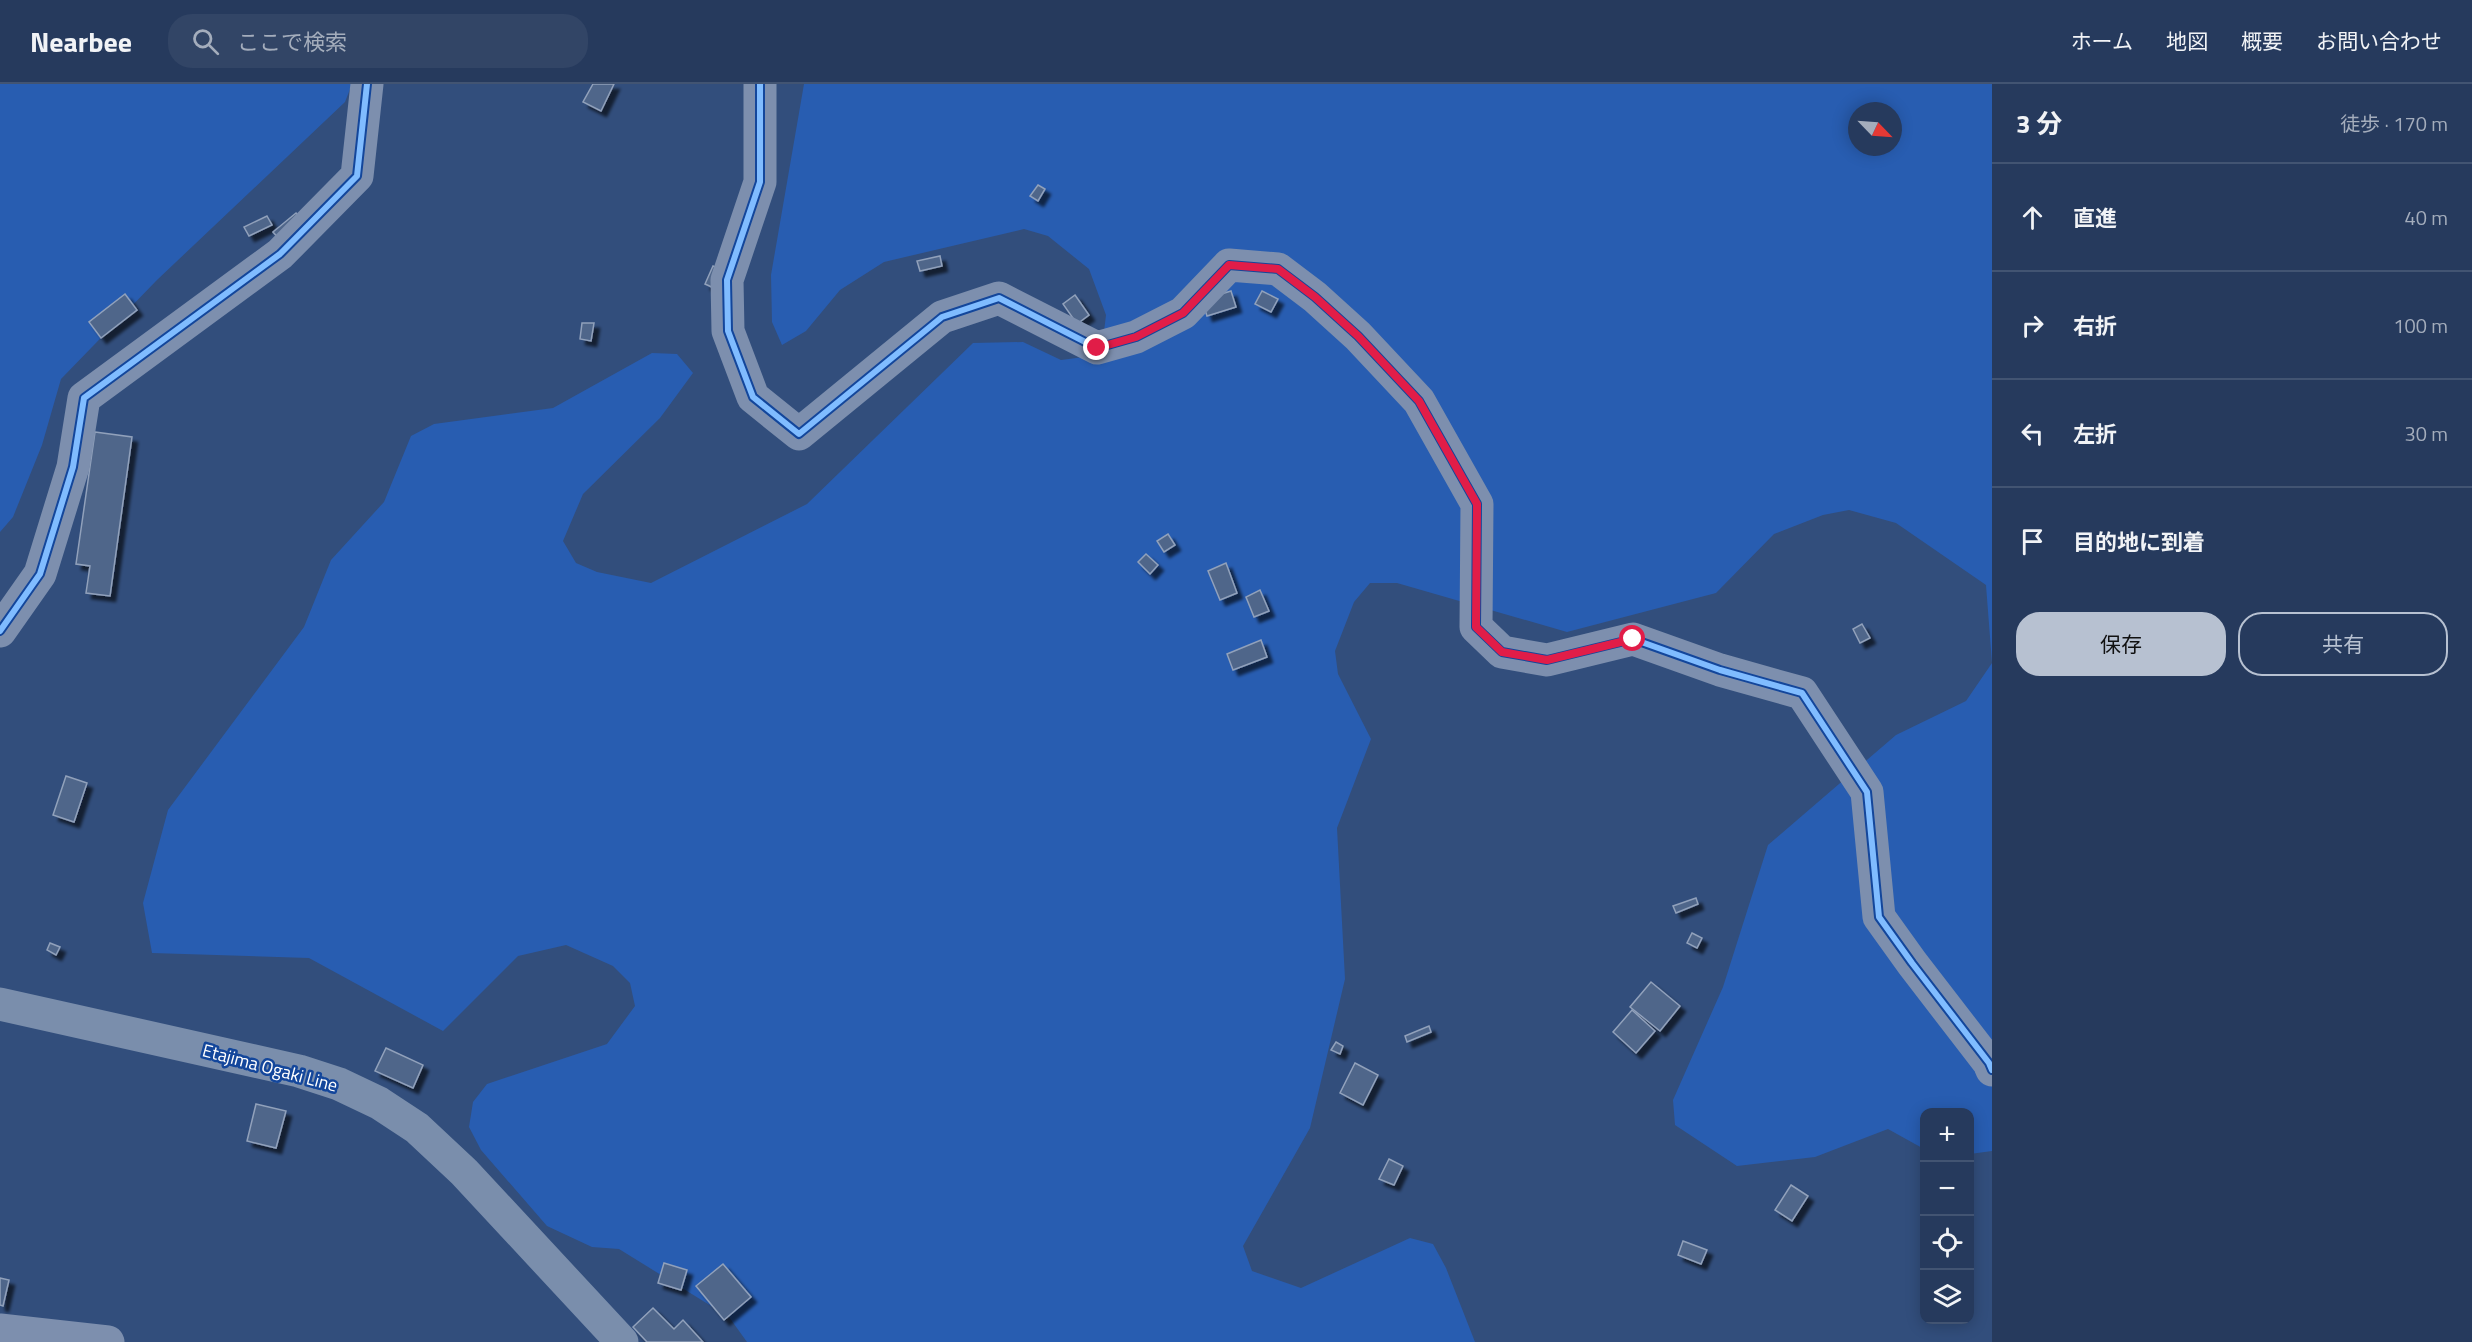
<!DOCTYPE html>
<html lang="ja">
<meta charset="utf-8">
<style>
:root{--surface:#263a5d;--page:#324566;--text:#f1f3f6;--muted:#a4adbc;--line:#425472;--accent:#b7c1d1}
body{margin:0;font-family:"Titillium Web","Noto Sans JP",sans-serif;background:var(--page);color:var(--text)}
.controls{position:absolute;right:18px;bottom:18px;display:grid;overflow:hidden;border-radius:12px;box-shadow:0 3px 15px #0003}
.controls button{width:54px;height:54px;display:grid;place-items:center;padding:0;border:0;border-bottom:2px solid var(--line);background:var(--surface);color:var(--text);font:30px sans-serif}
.compass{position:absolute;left:1848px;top:18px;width:54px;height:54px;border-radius:50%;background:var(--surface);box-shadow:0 3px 15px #0003;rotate:115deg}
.stop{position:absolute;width:18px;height:18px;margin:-14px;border:4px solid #e11d48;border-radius:50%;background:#fff}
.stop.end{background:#e11d48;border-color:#fff;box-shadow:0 2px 6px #0008}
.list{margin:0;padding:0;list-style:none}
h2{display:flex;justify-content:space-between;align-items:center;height:78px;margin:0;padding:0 24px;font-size:26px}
h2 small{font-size:20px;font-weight:400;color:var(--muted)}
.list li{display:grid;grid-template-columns:39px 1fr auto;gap:18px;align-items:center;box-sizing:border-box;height:108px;padding:0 24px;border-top:2px solid var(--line)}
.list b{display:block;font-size:22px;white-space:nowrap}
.list em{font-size:20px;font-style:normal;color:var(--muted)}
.actions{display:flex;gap:12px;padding:18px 24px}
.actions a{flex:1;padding:14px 0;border:2px solid var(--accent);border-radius:24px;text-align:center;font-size:21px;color:var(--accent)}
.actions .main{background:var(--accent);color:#111}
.icon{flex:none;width:33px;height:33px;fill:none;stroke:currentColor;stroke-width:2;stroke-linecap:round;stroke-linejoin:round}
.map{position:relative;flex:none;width:1992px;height:1258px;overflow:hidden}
header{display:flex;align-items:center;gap:36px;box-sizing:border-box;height:84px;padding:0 30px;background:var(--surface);border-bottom:2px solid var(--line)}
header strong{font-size:28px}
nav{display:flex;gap:33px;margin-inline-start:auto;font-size:21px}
.search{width:420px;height:54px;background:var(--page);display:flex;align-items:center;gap:15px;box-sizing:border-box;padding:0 21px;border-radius:24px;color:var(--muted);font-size:22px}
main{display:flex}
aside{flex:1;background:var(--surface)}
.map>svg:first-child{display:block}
.green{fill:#285db1;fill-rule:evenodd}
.building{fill:#4f668a;stroke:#91a1bb;stroke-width:1.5;filter:url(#shadow)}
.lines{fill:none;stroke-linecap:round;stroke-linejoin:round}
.minor{stroke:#7d8fae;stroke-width:33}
.major{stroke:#7a8eac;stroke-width:33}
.cycleway-casing{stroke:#13469b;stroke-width:10}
.cycleway{stroke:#80bcff;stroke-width:6}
.route{stroke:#e11d48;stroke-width:8}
.labels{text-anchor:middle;stroke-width:5;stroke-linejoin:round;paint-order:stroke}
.street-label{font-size:18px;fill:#fff;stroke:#13469b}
</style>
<header>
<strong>Nearbee</strong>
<div class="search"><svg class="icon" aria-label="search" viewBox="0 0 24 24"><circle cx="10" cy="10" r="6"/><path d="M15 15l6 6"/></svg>ここで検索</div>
<nav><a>ホーム</a><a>地図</a><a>概要</a><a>お問い合わせ</a></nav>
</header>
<main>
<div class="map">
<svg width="1992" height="1258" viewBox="0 0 1992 1258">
<defs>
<filter id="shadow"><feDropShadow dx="5.5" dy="5.5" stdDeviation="1.5" flood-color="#0009"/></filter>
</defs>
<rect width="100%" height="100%" fill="#324e7c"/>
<g class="green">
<path d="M 0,0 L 352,0 L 345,18 L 157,196 L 61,295 L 42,361 L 13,433 L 0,448 Z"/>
<path d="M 804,0 L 1992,0 L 1992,1067 L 1970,1070 L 1970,1028 L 1924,1028 L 1924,1065 L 1888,1045 L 1815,1073 L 1737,1082 L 1675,1041 L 1673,1016 L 1723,903 L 1768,761 L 1896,651 L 1966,617 L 1992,579 L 1986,501 L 1896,439 L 1849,426 L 1823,431 L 1774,450 L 1716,509 L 1567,548 L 1397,499 L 1370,499 L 1354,518 L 1335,567 L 1338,590 L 1371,655 L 1337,744 L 1345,895 L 1310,1044 L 1243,1162 L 1252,1187 L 1301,1204 L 1410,1154 L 1433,1160 L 1446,1184 L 1475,1258 L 747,1258 L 729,1233 L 619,1165 L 592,1163 L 547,1142 L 481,1066 L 469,1043 L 473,1018 L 487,1000 L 607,960 L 635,922 L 630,899 L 613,882 L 566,861 L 518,872 L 443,947 L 309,874 L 152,869 L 143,819 L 168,726 L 304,543 L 331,476 L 384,418 L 411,352 L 434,340 L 553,324 L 652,269 L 677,270 L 693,289 L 660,334 L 583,410 L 563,457 L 576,479 L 597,488 L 651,499 L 807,420 L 973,259 L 1023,258 L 1061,276 L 1084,273 L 1103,256 L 1106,231 L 1089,185 L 1048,152 L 1024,145 L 884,178 L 840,206 L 806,247 L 782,261 L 772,238 L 771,191 ZM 1857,27 L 1893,27 L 1893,63 L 1857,63 Z"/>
</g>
<g class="building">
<path d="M 593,0 L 614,0 L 601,27 L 583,18 Z"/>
<path d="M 1038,101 L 1045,105 L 1038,117 L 1030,112 Z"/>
<path d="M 296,129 L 303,138 L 280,156 L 273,148 Z"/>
<path d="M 267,132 L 272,141 L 249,152 L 244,143 Z"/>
<path d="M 940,172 L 942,182 L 920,187 L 917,177 Z"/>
<path d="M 713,182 L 724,187 L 716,205 L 705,200 Z"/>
<path d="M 1231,207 L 1236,223 L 1207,232 L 1202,216 Z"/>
<path d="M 1262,207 L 1278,215 L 1271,228 L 1255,220 Z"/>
<path d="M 125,210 L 137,226 L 101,254 L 89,238 Z"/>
<path d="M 1075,211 L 1089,231 L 1077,240 L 1063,220 Z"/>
<path d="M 582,239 L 594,239 L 591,257 L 580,255 Z"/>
<path d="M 95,348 L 132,353 L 110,512 L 86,509 L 90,482 L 76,480 Z"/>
<path d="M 1168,450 L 1175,461 L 1164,468 L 1157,457 Z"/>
<path d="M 1146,470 L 1158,481 L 1150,490 L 1138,478 Z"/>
<path d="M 1226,479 L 1237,509 L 1220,516 L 1208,487 Z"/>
<path d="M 1260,506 L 1269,527 L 1254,533 L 1246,513 Z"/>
<path d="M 1862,540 L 1870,554 L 1860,559 L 1853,545 Z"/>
<path d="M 1261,556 L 1267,573 L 1233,586 L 1227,570 Z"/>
<path d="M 66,692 L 87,699 L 74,738 L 53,731 Z"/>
<path d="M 1696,814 L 1698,820 L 1676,829 L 1673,822 Z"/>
<path d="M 1692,849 L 1702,854 L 1697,864 L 1687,859 Z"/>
<path d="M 50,859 L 60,863 L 56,871 L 47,866 Z"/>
<path d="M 1651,898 L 1680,922 L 1660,947 L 1630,923 Z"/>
<path d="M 1632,926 L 1655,947 L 1636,969 L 1613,948 Z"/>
<path d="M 1429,942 L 1431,948 L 1407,958 L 1405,952 Z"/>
<path d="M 1336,958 L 1343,962 L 1340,970 L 1331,966 Z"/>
<path d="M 386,964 L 423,981 L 413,1004 L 375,987 Z"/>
<path d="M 1355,979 L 1378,991 L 1363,1021 L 1340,1009 Z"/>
<path d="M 256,1020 L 286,1027 L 276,1064 L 247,1057 Z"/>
<path d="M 1389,1075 L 1403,1082 L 1394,1101 L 1379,1095 Z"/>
<path d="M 1791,1101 L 1808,1112 L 1792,1137 L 1775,1126 Z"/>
<path d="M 1683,1157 L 1707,1166 L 1701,1180 L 1678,1171 Z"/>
<path d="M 664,1179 L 687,1186 L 681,1206 L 658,1199 Z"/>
<path d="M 723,1180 L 751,1213 L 724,1236 L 696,1202 Z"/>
<path d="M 0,1194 L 9,1196 L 3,1222 L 0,1221 Z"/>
<path d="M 653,1224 L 674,1245 L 683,1236 L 703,1258 L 647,1258 L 633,1243 Z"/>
</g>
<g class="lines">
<g class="minor">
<path d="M 760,0 L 760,98 L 727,196 L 728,247 L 753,313 L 799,350 L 942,233 L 999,214 L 1097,264 L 1136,253 L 1183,229 L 1229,181 L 1278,185 L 1315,213 L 1358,252 L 1419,317 L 1477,420 L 1476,543 L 1502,568 L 1547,576 L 1633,555 L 1720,586 L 1802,609 L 1867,708 L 1879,833 L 1912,879 L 1989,979 L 1992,986"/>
<path d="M 0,547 L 40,490 L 73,383 L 84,314 L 280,170 L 357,92 L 367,0"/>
<path d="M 0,1246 L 108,1258"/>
</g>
<path class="major" d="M 0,920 L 299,987 L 339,1000 L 379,1019 L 417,1044 L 464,1088 L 622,1258"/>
<g class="cycleway-casing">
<g id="cycleway">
<path d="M 760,0 L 760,98 L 727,196 L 728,247 L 753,313 L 799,350 L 942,233 L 999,214 L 1097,264 L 1136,253 L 1183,229 L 1229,181 L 1278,185 L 1315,213 L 1358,252 L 1419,317 L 1477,420 L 1476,543 L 1502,568 L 1547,576 L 1633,555 L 1720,586 L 1802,609 L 1867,708 L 1879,833 L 1912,879 L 1989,979 L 1992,986"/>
<path d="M 0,547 L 40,490 L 73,383 L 84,314 L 280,170 L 357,92 L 367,0"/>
</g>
</g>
<use href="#cycleway" class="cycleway"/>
</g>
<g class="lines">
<path class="route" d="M 1097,264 L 1136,253 L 1183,229 L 1229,181 L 1278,185 L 1315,213 L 1358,252 L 1419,317 L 1477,420 L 1476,543 L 1502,568 L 1547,576 L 1633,555"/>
</g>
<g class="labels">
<g class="street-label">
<text transform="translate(270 984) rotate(15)" y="6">Etajima Ogaki Line</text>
</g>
</g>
</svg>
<div class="controls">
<button>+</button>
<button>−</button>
<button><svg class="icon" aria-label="locate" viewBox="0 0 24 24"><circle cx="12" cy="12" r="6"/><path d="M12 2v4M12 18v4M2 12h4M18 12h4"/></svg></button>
<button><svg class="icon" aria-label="layers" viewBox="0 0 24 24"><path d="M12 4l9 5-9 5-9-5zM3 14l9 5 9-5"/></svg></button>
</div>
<svg class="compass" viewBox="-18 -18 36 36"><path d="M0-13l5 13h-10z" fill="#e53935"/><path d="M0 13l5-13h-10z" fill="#a4adbc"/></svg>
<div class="stop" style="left:1633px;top:555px"></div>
<div class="stop end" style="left:1097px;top:264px"></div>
</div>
<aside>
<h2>3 分<small>徒歩 · 170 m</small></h2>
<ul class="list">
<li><svg class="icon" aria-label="ahead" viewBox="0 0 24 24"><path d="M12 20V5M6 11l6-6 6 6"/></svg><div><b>直進</b></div><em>40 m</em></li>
<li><svg class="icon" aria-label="right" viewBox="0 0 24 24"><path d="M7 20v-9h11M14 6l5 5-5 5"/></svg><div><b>右折</b></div><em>100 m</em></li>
<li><svg class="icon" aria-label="left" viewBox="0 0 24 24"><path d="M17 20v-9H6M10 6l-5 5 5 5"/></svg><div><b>左折</b></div><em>30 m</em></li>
<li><svg class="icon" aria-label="arrive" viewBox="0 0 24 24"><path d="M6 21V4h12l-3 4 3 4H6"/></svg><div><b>目的地に到着</b></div></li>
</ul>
<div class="actions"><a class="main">保存</a><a>共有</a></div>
</aside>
</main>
